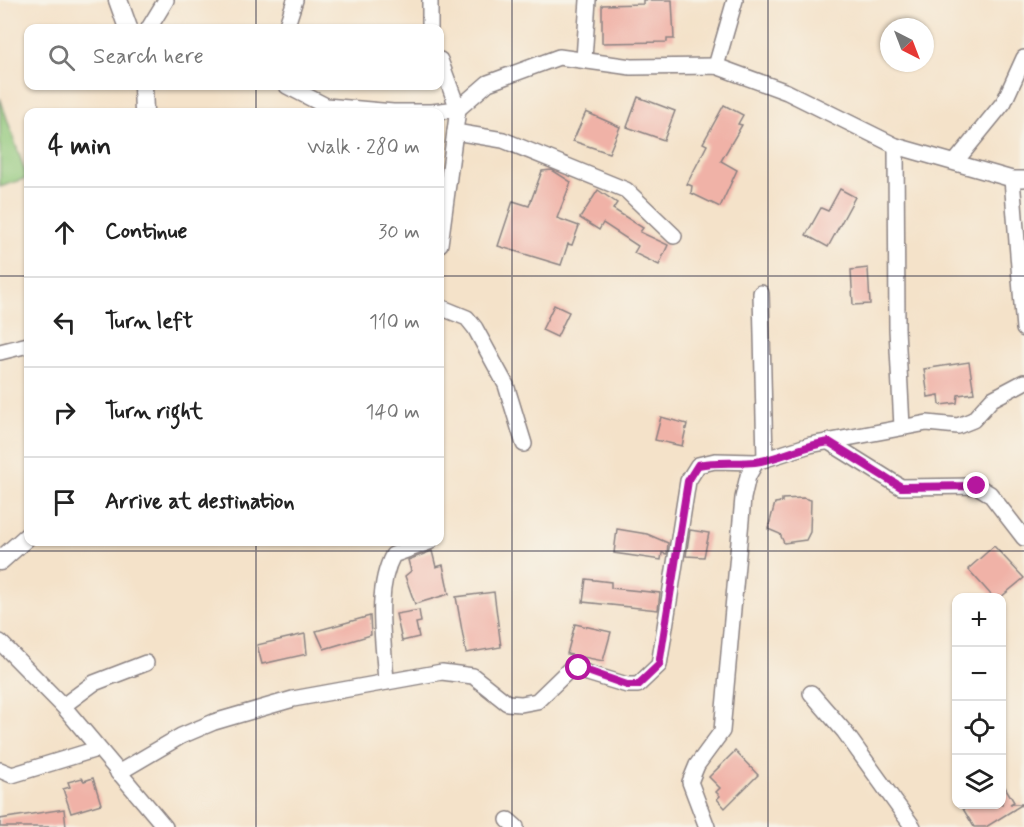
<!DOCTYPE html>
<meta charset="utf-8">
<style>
:root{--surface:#fff;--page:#f2f2f2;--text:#222;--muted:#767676;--line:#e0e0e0}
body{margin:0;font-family:Mynerve,sans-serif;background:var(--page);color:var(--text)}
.controls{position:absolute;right:18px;bottom:18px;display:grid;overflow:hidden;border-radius:12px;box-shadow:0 2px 4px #0004}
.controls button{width:54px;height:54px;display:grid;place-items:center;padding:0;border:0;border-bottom:2px solid var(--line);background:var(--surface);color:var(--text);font:30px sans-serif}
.compass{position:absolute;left:880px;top:18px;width:54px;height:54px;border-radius:50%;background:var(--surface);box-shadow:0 2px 4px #0004;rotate:138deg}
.stop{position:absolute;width:18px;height:18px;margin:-14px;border:4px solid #b5179e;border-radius:50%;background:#fff}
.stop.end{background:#b5179e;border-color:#fff;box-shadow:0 2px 6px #0008}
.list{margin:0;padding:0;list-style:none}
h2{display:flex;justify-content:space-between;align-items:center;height:78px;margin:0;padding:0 24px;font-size:26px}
h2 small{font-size:20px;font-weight:400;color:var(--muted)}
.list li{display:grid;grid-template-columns:39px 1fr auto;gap:18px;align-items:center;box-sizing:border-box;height:90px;padding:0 24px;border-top:2px solid var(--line)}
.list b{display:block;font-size:22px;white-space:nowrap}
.list em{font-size:20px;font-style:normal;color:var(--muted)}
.icon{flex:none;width:33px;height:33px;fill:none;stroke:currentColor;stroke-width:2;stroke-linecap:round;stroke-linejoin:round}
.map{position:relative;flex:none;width:1024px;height:827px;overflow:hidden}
.search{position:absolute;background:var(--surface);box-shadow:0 2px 4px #0004;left:24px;top:24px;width:420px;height:66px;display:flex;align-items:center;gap:15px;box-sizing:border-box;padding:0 21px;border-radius:12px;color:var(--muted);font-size:22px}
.panel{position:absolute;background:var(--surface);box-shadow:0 2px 4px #0004;left:24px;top:108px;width:420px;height:438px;border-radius:12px}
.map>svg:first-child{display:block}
.green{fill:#90c77a;stroke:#59745a;stroke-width:1.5}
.building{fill:#f0b2a7}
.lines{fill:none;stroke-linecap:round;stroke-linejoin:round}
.minor-casing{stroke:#8b8282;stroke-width:18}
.tertiary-casing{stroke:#8b8282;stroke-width:21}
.minor{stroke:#fff;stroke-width:15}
.tertiary{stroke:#fff;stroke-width:18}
.route{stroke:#b5179e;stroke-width:8}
.grid{fill:none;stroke:#22223b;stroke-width:1.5;stroke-opacity:0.55}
</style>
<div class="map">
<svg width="1024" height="827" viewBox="0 0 1024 827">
<rect width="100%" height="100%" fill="#f7f3e8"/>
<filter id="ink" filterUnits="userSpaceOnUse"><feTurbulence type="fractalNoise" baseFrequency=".0167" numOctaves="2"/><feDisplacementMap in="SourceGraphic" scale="12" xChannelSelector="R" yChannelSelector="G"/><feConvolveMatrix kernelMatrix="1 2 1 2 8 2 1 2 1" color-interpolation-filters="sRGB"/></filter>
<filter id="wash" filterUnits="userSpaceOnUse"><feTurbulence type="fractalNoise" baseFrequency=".008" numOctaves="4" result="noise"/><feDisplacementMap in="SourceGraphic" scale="24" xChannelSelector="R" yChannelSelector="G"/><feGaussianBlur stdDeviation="1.35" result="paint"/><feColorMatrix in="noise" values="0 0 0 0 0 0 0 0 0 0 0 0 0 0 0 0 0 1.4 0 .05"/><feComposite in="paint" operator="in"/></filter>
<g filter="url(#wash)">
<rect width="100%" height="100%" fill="#f4e2c9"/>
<path class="green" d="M 0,98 L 27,178 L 0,187 Z"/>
<g id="blocks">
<g class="building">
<path d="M 643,0 L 672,0 L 674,39 L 667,39 L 667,42 L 602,43 L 602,5 L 643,4 Z"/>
<path d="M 638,97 L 675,111 L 664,140 L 627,127 Z"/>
<path d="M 724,105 L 743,115 L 738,124 L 742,125 L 721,161 L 737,170 L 720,207 L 691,193 L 692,186 L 687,184 L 707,145 L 703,143 Z"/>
<path d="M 586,112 L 620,127 L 609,153 L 573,141 Z"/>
<path d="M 552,170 L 571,182 L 557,218 L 579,226 L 572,245 L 568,244 L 561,265 L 498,246 L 513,201 L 529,206 L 542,171 Z"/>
<path d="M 840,189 L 855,197 L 828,247 L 806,235 L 821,208 L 828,211 Z"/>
<path d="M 598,190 L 617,203 L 613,209 L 643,228 L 640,232 L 668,245 L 659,265 L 634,253 L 638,246 L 603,223 L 599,230 L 580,218 Z"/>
<path d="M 868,268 L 870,304 L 853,305 L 851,270 Z"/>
<path d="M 554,305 L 569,312 L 557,337 L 542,330 Z"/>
<path d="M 969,362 L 974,393 L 958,395 L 957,403 L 940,405 L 939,395 L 928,397 L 924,369 Z"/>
<path d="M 661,417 L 687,424 L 682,446 L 655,440 Z"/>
<path d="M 803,498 L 811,500 L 810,532 L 806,540 L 784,543 L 780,534 L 768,529 L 775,503 L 782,502 L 782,499 Z"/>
<path d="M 617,529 L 647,534 L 668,543 L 667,554 L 662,553 L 661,560 L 614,553 Z"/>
<path d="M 690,530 L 709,533 L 704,557 L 686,556 Z"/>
<path d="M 994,546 L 1024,578 L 1001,597 L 993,597 L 968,569 Z"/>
<path d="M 432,551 L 436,567 L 443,565 L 449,594 L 415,604 L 405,576 L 411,571 L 408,560 Z"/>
<path d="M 586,579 L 611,582 L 611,588 L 660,593 L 658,610 L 583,602 Z"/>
<path d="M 494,592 L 501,647 L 466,653 L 456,597 Z"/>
<path d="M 419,610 L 421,622 L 416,623 L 419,637 L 402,641 L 396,614 Z"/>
<path d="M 370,616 L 371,635 L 324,649 L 316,631 Z"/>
<path d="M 575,624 L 611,632 L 603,661 L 567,654 Z"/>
<path d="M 305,634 L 307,654 L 262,664 L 257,645 Z"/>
<path d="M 735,751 L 758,775 L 725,808 L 717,799 L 720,796 L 716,792 L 720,788 L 709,777 Z"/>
<path d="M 82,778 L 84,781 L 93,778 L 101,804 L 71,813 L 63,789 L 70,787 L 68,782 Z"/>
<path d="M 1002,782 L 1014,802 L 1010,804 L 1023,804 L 986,827 L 974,827 L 960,804 L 1002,804 Z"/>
<path d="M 64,809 L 66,827 L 0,827 L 0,819 Z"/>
</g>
</g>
</g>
<g filter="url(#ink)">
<use href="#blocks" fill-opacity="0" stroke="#8b8282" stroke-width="1.5"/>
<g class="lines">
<g class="minor-casing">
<g id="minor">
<path d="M 149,28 L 166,0"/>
<path d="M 286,28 L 295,0"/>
<path d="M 430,28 L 430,0"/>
<path d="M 584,59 L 588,0"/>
<path d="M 440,60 L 458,109 L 440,244"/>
<path d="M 716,66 L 735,0"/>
<path d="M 287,86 L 326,106 L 393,112 L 432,112 L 458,109 L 488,83 L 559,57 L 631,67 L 716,66 L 787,92 L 896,146 L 1012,179 L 1024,179"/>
<path d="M 455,132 L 503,140 L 626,190 L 674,236"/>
<path d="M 896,146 L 897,329 L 902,427"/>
<path d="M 956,161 L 1004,102 L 1024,58"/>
<path d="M 1012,179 L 1024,329"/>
<path d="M 761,293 L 765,459"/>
<path d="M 440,307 L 467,318 L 475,328 L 506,385 L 524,444"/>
<path d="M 0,352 L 28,345"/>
<path d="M 829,442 L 901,487 L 977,486 L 990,494 L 1024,538"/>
<path d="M 0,642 L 63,706 L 165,827"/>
<path d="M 386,682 C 384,643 374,590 393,555 L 429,542"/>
<path d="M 811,693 L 844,731 L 913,827"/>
<path d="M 63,706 L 94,683 L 146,663"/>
<path d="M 0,770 L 12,775 L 97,749"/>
<path d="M 118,773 L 181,736 L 214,722 L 293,699 L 442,672 L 473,676 L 507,703 L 521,704 L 537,701 L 571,668 L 627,685 L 638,685 L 659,665 L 688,481 L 698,465 L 715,461 L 756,462 L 810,445 L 927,423 L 958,426 L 973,420 L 992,399 L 1024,382"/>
<path d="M 508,820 L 516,827"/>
<path d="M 707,827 L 690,782 L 697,765 L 722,731 L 743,498 L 748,476 L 756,462"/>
</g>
</g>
<g class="tertiary-casing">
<g id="tertiary">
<path d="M 118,0 L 128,28"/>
<path d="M 143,86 L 144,112"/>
<path d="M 0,561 L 28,536"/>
</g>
</g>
<use href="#minor" class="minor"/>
<use href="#tertiary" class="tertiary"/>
</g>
</g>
<g class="lines" filter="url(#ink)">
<path class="route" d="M 579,668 L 627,685 L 638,685 L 659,665 L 688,481 L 698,465 C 718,461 736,464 755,462 C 780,459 804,445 829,442 L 901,487 L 977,486"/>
</g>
<path class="grid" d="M 256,0 L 256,28M 512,0 L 512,827M 768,0 L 768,827M 256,86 L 256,112M 0,276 L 28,276M 440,276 L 1024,276M 256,542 L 256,827M 0,551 L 1024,551"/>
</svg>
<div class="controls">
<button>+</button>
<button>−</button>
<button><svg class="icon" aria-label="locate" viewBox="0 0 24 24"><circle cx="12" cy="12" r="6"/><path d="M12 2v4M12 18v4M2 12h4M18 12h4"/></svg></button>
<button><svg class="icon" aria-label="layers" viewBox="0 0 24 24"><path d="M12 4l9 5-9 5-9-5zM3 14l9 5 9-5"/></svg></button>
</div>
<svg class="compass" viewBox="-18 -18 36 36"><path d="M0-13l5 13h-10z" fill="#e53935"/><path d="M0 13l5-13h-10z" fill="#767676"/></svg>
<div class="stop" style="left:579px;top:668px"></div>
<div class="stop end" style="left:977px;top:486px"></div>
<div class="search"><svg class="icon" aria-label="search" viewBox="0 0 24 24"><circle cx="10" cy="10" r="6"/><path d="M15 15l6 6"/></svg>Search here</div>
<section class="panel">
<h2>4 min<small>Walk · 280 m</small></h2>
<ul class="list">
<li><svg class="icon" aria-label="ahead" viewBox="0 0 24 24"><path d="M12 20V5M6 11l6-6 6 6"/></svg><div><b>Continue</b></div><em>30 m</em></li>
<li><svg class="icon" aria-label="left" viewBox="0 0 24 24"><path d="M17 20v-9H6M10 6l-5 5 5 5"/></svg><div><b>Turn left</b></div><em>110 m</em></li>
<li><svg class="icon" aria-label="right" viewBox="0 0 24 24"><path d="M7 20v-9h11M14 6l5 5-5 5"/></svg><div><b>Turn right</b></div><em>140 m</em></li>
<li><svg class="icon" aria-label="arrive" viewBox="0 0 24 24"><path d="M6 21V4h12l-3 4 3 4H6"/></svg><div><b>Arrive at destination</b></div></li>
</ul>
</section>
</div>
